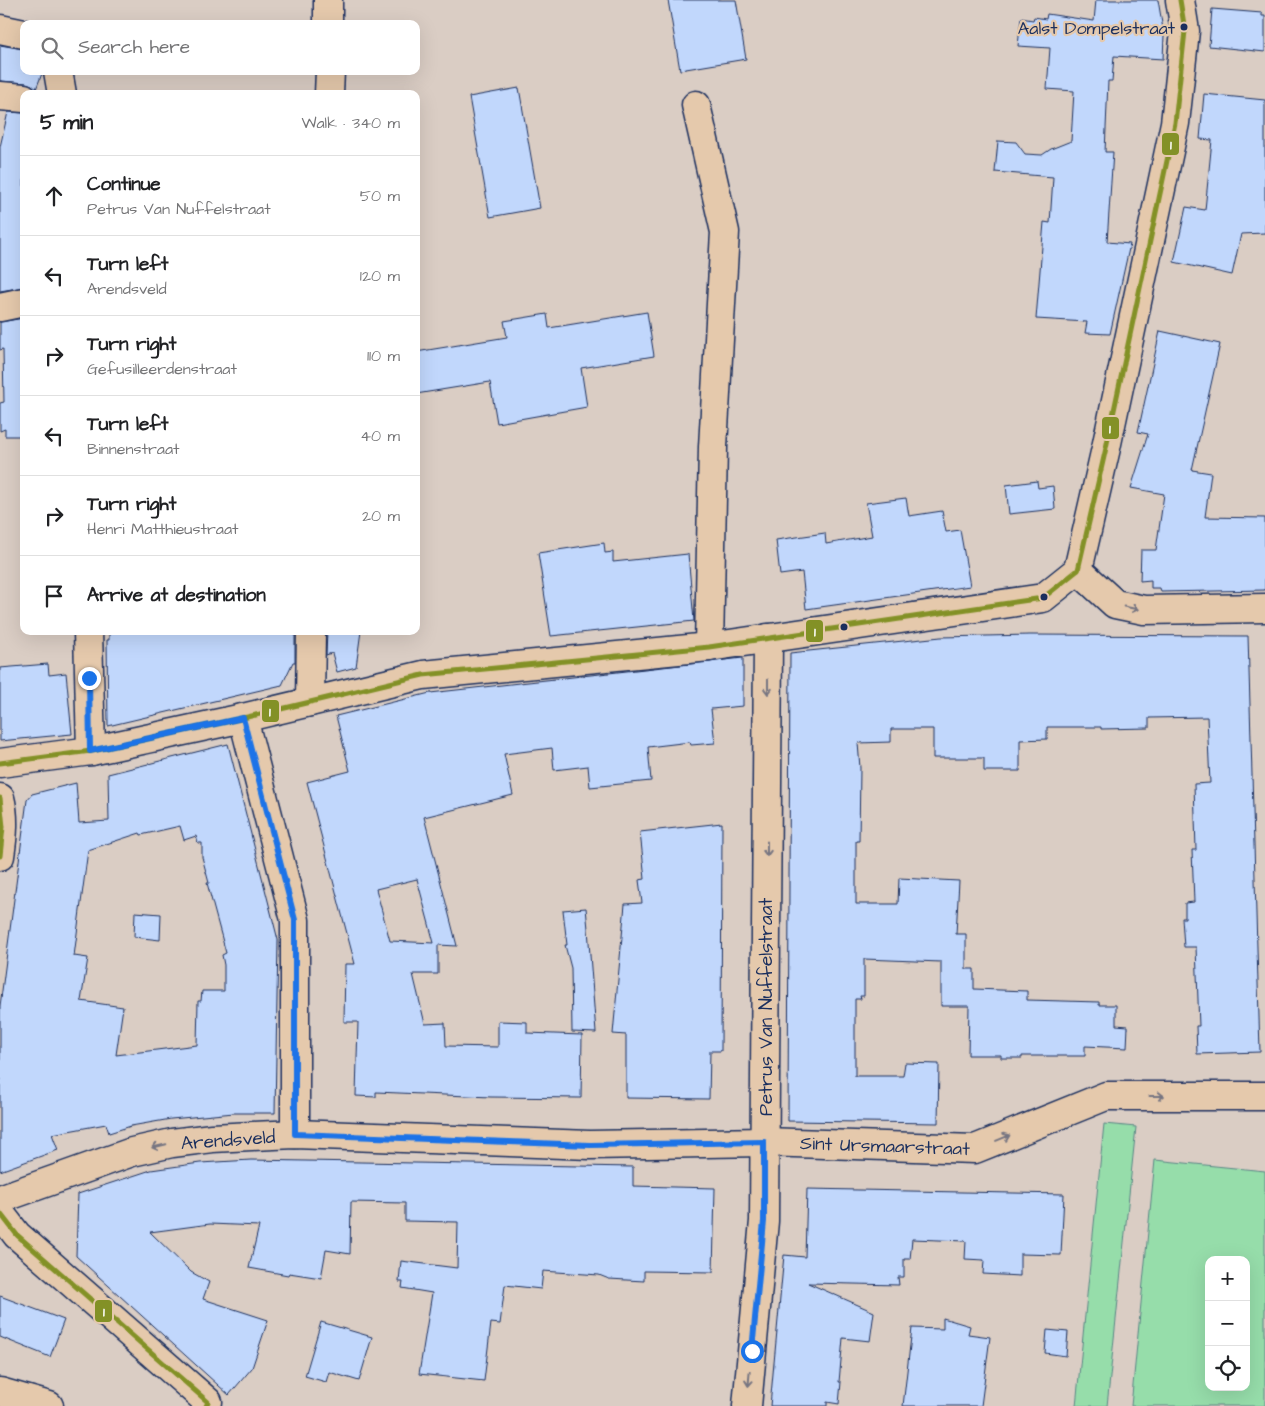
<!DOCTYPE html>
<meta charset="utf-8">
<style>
:root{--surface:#fff;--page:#f6f6f6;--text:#202124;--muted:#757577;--line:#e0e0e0}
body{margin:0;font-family:"Architects Daughter",sans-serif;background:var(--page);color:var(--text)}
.controls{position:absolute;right:15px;bottom:15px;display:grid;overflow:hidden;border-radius:10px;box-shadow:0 5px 20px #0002}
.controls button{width:45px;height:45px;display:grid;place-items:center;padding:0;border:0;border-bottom:1px solid var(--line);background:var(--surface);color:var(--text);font:25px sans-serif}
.stop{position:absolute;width:15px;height:15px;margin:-11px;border:4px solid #1a73e8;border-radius:50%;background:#fff}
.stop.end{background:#1a73e8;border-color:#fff;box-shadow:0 1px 5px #0008}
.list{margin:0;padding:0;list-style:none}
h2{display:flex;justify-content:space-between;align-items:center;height:65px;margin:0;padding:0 20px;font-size:21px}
h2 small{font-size:16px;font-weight:400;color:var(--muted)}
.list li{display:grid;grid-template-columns:32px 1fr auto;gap:15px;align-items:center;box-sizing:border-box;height:80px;padding:0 20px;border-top:1px solid var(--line)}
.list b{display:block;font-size:19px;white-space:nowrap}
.list p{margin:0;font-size:16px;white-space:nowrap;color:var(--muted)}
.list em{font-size:16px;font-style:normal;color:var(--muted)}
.icon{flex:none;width:28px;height:28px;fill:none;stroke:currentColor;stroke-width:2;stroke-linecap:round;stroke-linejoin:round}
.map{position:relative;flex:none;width:1265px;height:1406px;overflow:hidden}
.search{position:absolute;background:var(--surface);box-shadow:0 5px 20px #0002;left:20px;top:20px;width:400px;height:55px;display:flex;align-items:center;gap:12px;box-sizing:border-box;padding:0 18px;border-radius:10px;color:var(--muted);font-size:19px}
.panel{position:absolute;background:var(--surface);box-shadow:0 5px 20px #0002;left:20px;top:90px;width:400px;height:545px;border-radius:10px}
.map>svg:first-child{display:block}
.green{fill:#96ddaa;stroke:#588684;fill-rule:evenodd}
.building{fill:#c1d7fc;stroke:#1b2f5e;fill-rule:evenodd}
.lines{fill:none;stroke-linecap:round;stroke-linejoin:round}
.minor-casing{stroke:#1b2f5e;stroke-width:31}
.minor{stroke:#e5c9ac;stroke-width:28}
.bus-1-casing{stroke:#e5c9ac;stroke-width:9}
.bus-1{stroke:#839126;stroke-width:5}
.oneway{stroke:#767481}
.route{stroke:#1a73e8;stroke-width:6}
.bus-dot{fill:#1b2f5e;stroke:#e5c9ac;stroke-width:2}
.labels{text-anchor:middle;stroke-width:4.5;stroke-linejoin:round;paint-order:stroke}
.bus-label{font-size:18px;fill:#1b2f5e;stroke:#e5c9ac;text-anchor:end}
.street-label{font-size:19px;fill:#1b2f5e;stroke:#e5c9ac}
.line-badge{stroke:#e5c9ac;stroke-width:2}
.badge-label{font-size:14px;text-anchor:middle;font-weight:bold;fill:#fff}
</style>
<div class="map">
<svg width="1265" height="1406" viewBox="0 0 1265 1406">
<rect width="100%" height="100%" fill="#dacdc4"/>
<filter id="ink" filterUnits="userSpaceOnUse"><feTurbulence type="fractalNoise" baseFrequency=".02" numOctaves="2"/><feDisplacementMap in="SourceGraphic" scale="10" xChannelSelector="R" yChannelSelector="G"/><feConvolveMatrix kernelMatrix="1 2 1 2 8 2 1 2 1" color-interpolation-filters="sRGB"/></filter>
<g filter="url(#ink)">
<g class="green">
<path d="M 1104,1124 L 1136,1127 L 1107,1406 L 1076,1406 Z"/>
<path d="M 1155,1160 L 1265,1171 L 1265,1406 L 1131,1406 ZM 1209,1260 L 1246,1260 L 1246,1387 L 1209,1387 Z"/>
</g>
<g class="building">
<path d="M 668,0 L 736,0 L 746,59 L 680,70 Z"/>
<path d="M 1096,0 L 1158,0 L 1164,35 L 1163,59 L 1114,56 L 1112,81 L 1108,81 L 1105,152 L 1113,152 L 1107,242 L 1130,244 L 1110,334 L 1085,333 L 1087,322 L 1036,319 L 1044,222 L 1050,223 L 1053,177 L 995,172 L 998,141 L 1016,142 L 1025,154 L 1042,155 L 1051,149 L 1071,141 L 1074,91 L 1047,89 L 1050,48 L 1018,46 L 1021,18 L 1033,20 L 1034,17 L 1046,19 L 1047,14 L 1094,21 Z"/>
<path d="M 1212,9 L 1262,13 L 1262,16 L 1265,16 L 1265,52 L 1209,46 Z"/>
<path d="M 0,45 L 24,49 L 24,71 L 43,71 L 36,89 L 32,85 L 26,83 L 0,81 Z"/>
<path d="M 519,88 L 540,208 L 490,217 L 469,97 Z"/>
<path d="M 1204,94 L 1265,100 L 1265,233 L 1241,234 L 1232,275 L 1174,262 L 1186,207 L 1205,210 L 1212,140 L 1200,139 Z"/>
<path d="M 8,112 L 24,113 L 24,287 L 0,291 L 0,147 Z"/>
<path d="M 647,312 L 654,356 L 581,368 L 587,407 L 497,423 L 490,382 L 416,394 L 416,352 L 507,337 L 504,321 L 547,314 L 549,328 Z"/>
<path d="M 24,318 L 24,436 L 5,436 L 5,429 L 0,431 L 0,403 L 4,402 L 3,349 L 0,350 L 0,322 Z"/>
<path d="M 1160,331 L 1220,344 L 1192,470 L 1211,473 L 1205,517 L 1265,518 L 1265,590 L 1161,592 L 1160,588 L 1151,588 L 1151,580 L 1140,581 L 1141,550 L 1156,550 L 1164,494 L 1131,488 L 1148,434 L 1138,432 Z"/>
<path d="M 1037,481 L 1038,488 L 1053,486 L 1055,509 L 1009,514 L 1006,485 Z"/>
<path d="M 906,498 L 909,516 L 942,511 L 946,532 L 960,530 L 970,586 L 806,609 L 802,572 L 780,575 L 776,540 L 825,533 L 826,544 L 872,536 L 866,503 Z"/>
<path d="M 604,543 L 605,553 L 613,552 L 613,562 L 688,554 L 694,621 L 551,636 L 538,553 Z"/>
<path d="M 109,631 L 295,631 L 295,662 L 293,662 L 282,685 L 108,726 L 107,640 L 109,640 Z"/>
<path d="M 327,631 L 361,631 L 356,667 L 337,672 L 332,653 L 326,655 Z"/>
<path d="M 1030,635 L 1248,636 L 1260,1052 L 1197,1054 L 1196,1026 L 1199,1026 L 1196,947 L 1184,947 L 1182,918 L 1185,918 L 1185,903 L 1194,902 L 1192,850 L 1196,850 L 1194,784 L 1210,783 L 1207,717 L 1149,718 L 1149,728 L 1101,729 L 1101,727 L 1047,727 L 1047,739 L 1020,740 L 1020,771 L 984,771 L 984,758 L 933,758 L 933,729 L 891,729 L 891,742 L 858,743 L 860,768 L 859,841 L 856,841 L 856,904 L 898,904 L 899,878 L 959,881 L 956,934 L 966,934 L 966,969 L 974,969 L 974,989 L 1027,991 L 1027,1000 L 1099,1002 L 1099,1005 L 1116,1005 L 1116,1025 L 1128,1026 L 1127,1048 L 1085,1046 L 1085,1056 L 1022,1056 L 1022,1058 L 1001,1058 L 1001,1055 L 968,1055 L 969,1006 L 941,1006 L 941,962 L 864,959 L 864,996 L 860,996 L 861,999 L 855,999 L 855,1076 L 903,1076 L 905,1063 L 939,1064 L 938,1123 L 788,1121 L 790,653 L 941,637 Z"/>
<path d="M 743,658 L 743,706 L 711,709 L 715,743 L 691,745 L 690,742 L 648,747 L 651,781 L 590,787 L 588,766 L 554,770 L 552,748 L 504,754 L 513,795 L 424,817 L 457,946 L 438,945 L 438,974 L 413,974 L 425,1024 L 445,1023 L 446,1046 L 498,1047 L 498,1021 L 527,1022 L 527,1033 L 582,1035 L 581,1098 L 491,1097 L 376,1092 L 376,1097 L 356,1096 L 358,1022 L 344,1022 L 345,964 L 355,964 L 307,782 L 350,771 L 336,716 L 430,693 ZM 417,879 L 434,943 L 390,941 L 376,889 Z"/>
<path d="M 48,664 L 49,675 L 66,673 L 72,734 L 0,741 L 0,668 Z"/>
<path d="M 228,744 L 278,940 L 275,1113 L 234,1113 L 171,1119 L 131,1126 L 109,1133 L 106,1124 L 52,1134 L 58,1150 L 0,1171 L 0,1006 L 27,800 L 32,794 L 76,783 L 79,823 L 109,821 L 108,774 ZM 180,826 L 184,840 L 196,836 L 198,843 L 202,843 L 202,857 L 209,883 L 207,883 L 226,953 L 222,955 L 224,965 L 224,991 L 202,991 L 201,1001 L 198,1001 L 197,1045 L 116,1055 L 123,1007 L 81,1001 L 88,958 L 74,956 L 88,850 L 140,833 L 141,835 Z"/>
<path d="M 722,823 L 721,1051 L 710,1051 L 709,1099 L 626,1098 L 626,1035 L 613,1034 L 625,904 L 642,903 L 639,880 L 645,879 L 640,832 Z"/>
<path d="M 586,908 L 588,929 L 596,1033 L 572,1032 L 571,968 L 565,945 L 567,945 L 563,910 Z"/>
<path d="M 135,912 L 161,914 L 160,940 L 134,937 Z"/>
<path d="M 251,1160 L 633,1167 L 633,1186 L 715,1188 L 713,1272 L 644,1271 L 644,1281 L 609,1279 L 599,1275 L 543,1271 L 541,1289 L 505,1285 L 500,1324 L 491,1323 L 484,1381 L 419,1374 L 432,1293 L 402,1288 L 403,1282 L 399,1282 L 401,1261 L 457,1268 L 458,1222 L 405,1221 L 405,1203 L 351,1202 L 350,1254 L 326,1250 L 321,1278 L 289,1273 L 288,1275 L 249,1268 L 259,1226 L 210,1224 L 150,1232 L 191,1272 L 209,1282 L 203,1299 L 268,1320 L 252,1368 L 229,1395 L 76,1256 L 78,1194 L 151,1170 L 200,1163 Z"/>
<path d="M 807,1189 L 1064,1194 L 1061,1255 L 1020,1254 L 1020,1276 L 983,1274 L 984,1260 L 965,1259 L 966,1241 L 912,1239 L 910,1259 L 904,1259 L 904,1277 L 898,1277 L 899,1285 L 808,1283 L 874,1312 L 870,1341 L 843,1338 L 839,1382 L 841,1382 L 839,1404 L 827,1402 L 827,1406 L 770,1406 L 784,1255 L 805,1257 Z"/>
<path d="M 0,1296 L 64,1320 L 50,1357 L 0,1337 Z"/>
<path d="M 943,1318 L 970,1326 L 968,1334 L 990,1337 L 981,1406 L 903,1406 L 912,1328 L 943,1329 Z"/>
<path d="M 321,1322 L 372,1337 L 359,1381 L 329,1372 L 326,1382 L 305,1376 Z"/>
<path d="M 1047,1330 L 1068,1332 L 1066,1356 L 1045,1353 Z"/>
</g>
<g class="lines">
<g class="minor-casing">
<g id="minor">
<path d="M 328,0 L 328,24"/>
<path d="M 0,29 L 24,34"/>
<path d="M 58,71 L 62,94"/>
<path d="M 329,94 L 330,71"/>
<path d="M 0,96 L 24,98"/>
<path d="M 696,105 L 725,232 L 713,447 L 709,647"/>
<path d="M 0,307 L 24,302"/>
<path d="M 1078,570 L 1106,448 L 1175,123 L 1185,31 L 1180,0"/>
<path d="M 1078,570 L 1115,604 L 1144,610 L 1265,608"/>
<path d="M 88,631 L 91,751"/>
<path d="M 310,702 L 311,631"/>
<path d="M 243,718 L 295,920 L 295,1134"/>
<path d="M 0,763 L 91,751 L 243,718 L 423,675 L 709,647 L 1043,598 L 1078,570"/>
<path d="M 0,798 C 5,817 3,836 0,856"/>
<path d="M 0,1199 L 132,1152 L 172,1143 L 212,1138 L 295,1134 L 590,1145 L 764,1142 L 975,1149 L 1106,1096 L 1265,1096"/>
<path d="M 0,1213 L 17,1235 L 208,1402 L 206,1406"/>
<path d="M 0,1392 L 49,1406"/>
<path d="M 747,1406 L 764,1221 L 768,638"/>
</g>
</g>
<use href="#minor" class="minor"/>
<g class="bus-1-casing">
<g id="bus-1">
<path d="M 1078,570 L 1106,448 L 1175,123 L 1185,31 L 1180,0"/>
<path d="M 0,763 L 91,751 L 243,718 L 423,675 L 709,647 L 1043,598 L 1078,570"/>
<path d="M 0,798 L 3,827 L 0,856"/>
<path d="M 0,1213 L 17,1235 L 208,1402 L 206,1406"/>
</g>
</g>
<use href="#bus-1" class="bus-1"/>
</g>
<defs><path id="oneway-shaft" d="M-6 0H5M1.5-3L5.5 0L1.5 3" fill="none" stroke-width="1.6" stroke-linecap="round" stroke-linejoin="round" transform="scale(1.25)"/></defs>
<g class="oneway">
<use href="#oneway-shaft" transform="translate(1131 608) rotate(12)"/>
<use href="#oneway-shaft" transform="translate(768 687) rotate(90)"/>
<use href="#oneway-shaft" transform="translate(767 849) rotate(90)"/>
<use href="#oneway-shaft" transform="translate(1157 1096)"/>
<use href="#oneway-shaft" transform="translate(1003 1138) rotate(-22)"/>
<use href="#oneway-shaft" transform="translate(159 1146) rotate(167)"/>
<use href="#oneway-shaft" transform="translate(749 1379) rotate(95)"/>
</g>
</g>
<g class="lines" filter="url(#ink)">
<path class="route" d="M 89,678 L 90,751 L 243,718 L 295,920 L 295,1134 L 590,1145 L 764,1142 L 764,1221 L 752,1351"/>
</g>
<g class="bus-dot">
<circle cx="1184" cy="27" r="4.5"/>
<circle cx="1044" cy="597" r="4.5"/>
<circle cx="844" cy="627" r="4.5"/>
</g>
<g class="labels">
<g class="bus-label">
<text x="1175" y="34">Aalst Dompelstraat</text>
</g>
<g class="street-label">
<text transform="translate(765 1007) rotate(-90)" y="7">Petrus Van Nuffelstraat</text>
<text transform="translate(228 1139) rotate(-4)" y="7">Arendsveld</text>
<text transform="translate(885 1145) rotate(2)" y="7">Sint Ursmaarstraat</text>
</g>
</g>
<g class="line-badge">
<rect x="1161" y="132" width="19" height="24" rx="5" fill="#839126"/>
<rect x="1101" y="416" width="19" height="24" rx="5" fill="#839126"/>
<rect x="805" y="619" width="19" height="24" rx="5" fill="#839126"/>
<rect x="261" y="699" width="19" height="24" rx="5" fill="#839126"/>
<rect x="94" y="1299" width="19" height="24" rx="5" fill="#839126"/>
</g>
<g class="badge-label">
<text x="1171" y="149">1</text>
<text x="1110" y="433">1</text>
<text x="815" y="636">1</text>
<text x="270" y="716">1</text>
<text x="104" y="1316">1</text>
</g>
</svg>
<div class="controls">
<button>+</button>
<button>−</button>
<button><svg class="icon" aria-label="locate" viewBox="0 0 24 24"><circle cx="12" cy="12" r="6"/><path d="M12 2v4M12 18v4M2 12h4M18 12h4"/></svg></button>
</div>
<div class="stop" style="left:752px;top:1351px"></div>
<div class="stop end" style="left:89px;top:678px"></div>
<div class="search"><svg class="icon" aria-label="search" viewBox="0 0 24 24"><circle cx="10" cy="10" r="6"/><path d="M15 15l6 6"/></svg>Search here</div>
<section class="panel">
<h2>5 min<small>Walk · 340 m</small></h2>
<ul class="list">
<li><svg class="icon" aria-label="ahead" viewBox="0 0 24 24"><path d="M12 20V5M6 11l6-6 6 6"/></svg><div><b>Continue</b><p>Petrus Van Nuffelstraat</p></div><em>50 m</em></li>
<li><svg class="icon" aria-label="left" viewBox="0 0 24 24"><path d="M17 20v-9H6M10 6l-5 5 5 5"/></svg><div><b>Turn left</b><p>Arendsveld</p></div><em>120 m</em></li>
<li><svg class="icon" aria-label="right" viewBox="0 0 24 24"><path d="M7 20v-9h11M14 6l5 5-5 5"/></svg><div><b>Turn right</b><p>Gefusilleerdenstraat</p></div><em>110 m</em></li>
<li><svg class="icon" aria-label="left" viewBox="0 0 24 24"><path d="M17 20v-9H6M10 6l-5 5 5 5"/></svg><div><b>Turn left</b><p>Binnenstraat</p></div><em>40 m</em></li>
<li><svg class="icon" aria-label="right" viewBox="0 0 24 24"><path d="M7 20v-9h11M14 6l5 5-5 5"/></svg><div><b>Turn right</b><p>Henri Matthieustraat</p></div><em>20 m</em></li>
<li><svg class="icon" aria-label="arrive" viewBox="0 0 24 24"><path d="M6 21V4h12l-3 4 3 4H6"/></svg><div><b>Arrive at destination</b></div></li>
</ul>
</section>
</div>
